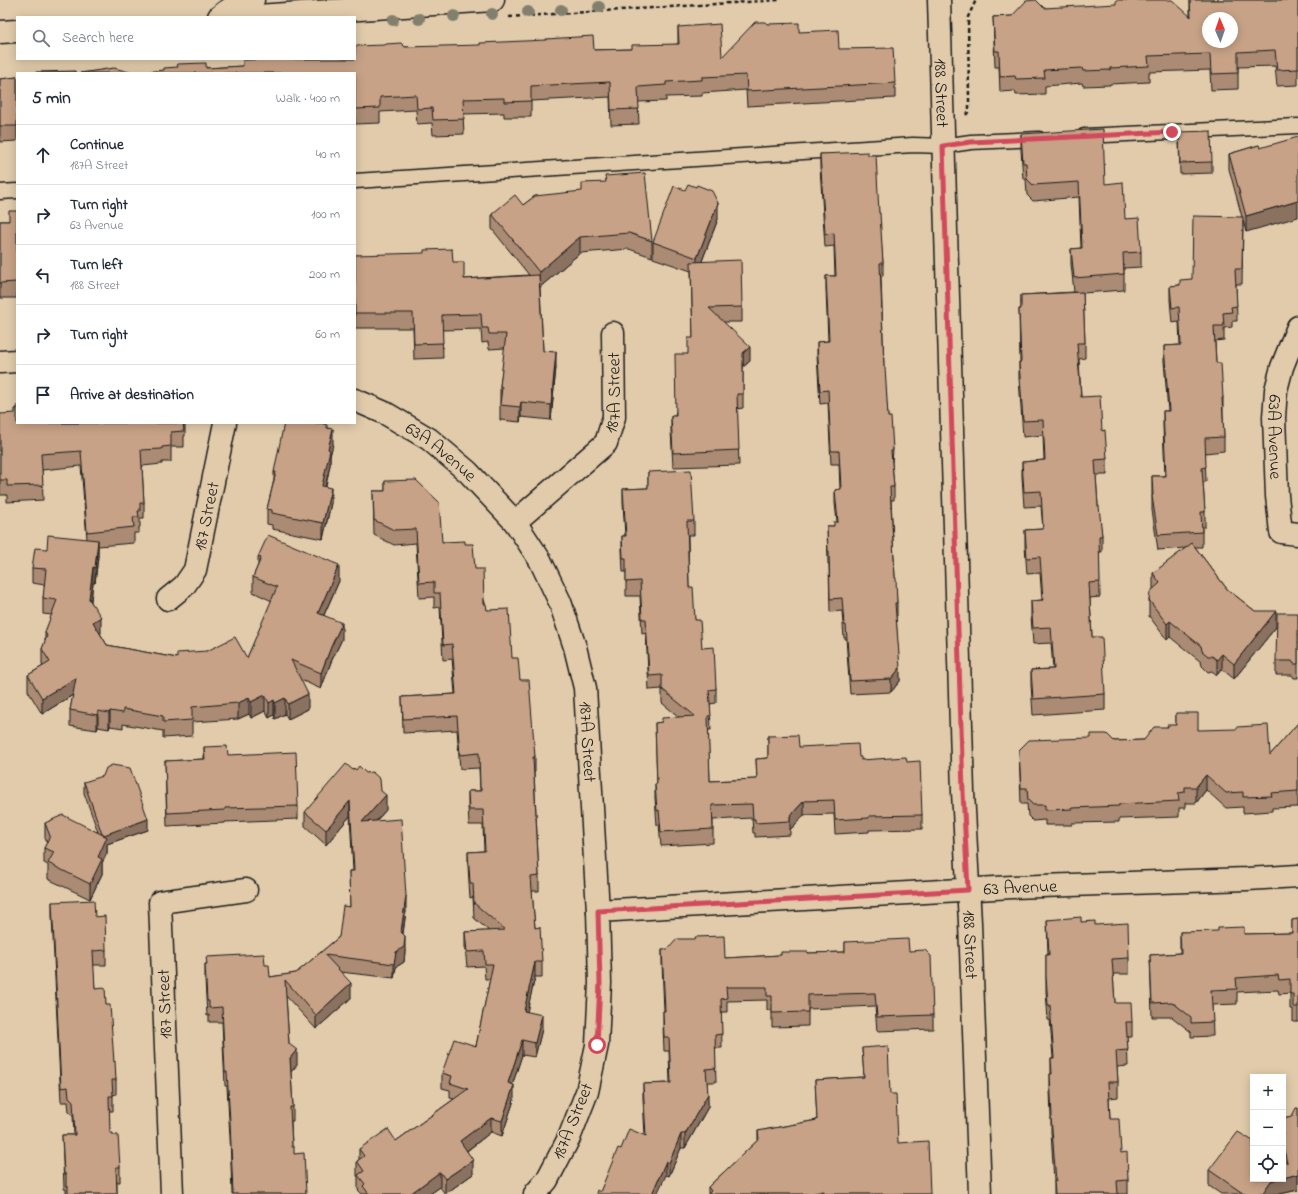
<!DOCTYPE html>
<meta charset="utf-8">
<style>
:root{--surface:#fff;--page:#f2f2f3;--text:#1f2937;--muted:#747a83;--line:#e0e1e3}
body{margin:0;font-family:"Indie Flower",sans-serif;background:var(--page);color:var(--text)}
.controls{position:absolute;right:12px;bottom:12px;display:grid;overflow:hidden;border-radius:0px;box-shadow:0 2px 10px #0003}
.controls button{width:36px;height:36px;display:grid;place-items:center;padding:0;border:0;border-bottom:1px solid var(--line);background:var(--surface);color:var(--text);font:20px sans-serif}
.compass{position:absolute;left:1202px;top:12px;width:36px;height:36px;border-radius:50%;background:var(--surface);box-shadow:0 2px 10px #0003;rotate:358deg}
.stop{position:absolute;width:12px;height:12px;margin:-9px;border:3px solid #d1495b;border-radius:50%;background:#fff}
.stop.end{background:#d1495b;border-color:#fff;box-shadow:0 1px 4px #0008}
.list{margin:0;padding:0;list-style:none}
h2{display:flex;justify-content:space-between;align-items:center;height:52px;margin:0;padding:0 16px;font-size:17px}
h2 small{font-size:13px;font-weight:400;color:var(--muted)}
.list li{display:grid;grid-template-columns:26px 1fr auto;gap:12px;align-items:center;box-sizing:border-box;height:60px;padding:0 16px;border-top:1px solid var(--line)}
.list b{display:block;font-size:15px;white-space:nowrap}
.list p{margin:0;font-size:13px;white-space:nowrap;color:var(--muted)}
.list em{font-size:13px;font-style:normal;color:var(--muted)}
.icon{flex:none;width:22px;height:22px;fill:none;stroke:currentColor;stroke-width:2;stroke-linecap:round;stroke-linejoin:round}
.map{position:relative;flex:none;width:1298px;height:1194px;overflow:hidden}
.search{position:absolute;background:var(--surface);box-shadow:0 2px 10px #0003;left:16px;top:16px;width:340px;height:44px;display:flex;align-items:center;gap:10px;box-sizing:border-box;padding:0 14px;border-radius:0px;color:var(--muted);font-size:15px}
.panel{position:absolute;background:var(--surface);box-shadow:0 2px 10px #0003;left:16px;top:72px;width:340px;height:352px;border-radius:0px}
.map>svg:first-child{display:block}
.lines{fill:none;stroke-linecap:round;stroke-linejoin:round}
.service-casing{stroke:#1c1c1c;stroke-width:17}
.minor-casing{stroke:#1c1c1c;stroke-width:25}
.tertiary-casing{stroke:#1c1c1c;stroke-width:25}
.secondary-casing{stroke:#1c1c1c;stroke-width:25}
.path{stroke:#1c1c1c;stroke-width:2.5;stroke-dasharray:4 3;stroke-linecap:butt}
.service{stroke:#e1cbab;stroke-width:14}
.minor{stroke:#e1cbab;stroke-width:22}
.tertiary{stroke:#e1cbab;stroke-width:22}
.secondary{stroke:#e1cbab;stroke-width:22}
.tree{fill:#82806d}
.wall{fill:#ab8b73;stroke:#1c1c1c}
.shaded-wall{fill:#8b715e;stroke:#1c1c1c}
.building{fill:#c7a286;stroke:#1c1c1c;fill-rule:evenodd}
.route{stroke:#d1495b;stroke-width:5}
.labels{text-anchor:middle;stroke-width:3;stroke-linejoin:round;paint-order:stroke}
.street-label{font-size:18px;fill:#1c1c1c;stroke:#e1cbab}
</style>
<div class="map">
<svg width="1298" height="1194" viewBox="0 0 1298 1194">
<rect width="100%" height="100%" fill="#e1cbab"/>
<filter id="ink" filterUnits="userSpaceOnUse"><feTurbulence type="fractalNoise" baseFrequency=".025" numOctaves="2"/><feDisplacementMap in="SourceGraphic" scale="8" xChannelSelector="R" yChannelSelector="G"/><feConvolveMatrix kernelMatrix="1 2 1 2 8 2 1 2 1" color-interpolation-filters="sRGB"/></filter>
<g filter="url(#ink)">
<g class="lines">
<g class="service-casing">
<g id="service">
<path d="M 1084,136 L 1298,126"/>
<path d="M 355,181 L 913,145 L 943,146 L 971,142 L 1039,139"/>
<path d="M 0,192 L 17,191"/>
</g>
</g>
<g class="minor-casing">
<g id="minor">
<path id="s1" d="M 1298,327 L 1282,367 L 1276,390 L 1274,417 L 1277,496 L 1281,532 L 1298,534"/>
<path d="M 0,362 L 17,361"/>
<path id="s2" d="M 355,400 L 385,413 L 429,439 L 468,472 L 515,522 L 540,560 L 560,602 L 575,647 L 585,688 L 598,911 L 600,983 L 597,1045 L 587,1092 L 569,1138 L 547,1180 L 535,1194"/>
<path id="s3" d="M 515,522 L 606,443 L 614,417 L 613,333"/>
<path id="s4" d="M 168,599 L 184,586 L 195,570 L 225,423"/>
<path id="s5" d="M 598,911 L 1012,887 L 1247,879 L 1298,876"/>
<path d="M 172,1194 L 160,902 L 246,890"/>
</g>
</g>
<g class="tertiary-casing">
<g id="tertiary">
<path id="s6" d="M 939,0 L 963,792 L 970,923 L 980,1194"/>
</g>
</g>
<g class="secondary-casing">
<g id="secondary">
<path d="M 219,17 C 229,8 239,3 253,0"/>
<path d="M 243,17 L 493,0"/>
<path d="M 0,32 L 17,31"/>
</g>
</g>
<g class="path">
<path d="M 509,17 L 779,0"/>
<path d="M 966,115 L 969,111 L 969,100 L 968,17 L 976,0"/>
</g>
<use href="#service" class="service"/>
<use href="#minor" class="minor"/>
<use href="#tertiary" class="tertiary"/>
<use href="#secondary" class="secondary"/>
</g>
<g class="tree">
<circle cx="599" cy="7" r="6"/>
<circle cx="561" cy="10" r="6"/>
<circle cx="528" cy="12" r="6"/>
<circle cx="492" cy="14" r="6"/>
<circle cx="454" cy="16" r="6"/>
<circle cx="419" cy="19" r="6"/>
<circle cx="393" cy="20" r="6"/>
</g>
<g class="wall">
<path d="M 1190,0 L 1298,0 L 1298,85 L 1277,86 L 1275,66 L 1238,67 L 1238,89 L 1211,90 L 1210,70 L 1149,72 L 1149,82 L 1110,84 L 1110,85 L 1083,86 L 1082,83 L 1045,86 L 1045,94 L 1016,95 L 1015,91 L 1000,92 L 999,67 L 995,67 L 993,17 L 1012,16 L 1044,8 L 1190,16 Z"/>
<path d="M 767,24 L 799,32 L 839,49 L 895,83 L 895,98 L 747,106 L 746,90 L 702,93 L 702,96 L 666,97 L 666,101 L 638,102 L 639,124 L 611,125 L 610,97 L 531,101 L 531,117 L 504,117 L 504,113 L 463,114 L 464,134 L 433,135 L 432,123 L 417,124 L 416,110 L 380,112 L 380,123 L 355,124 L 355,73 L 133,73 L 206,68 L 243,66 L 355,59 L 405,47 L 594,50 L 632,49 L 678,44 L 678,27 L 722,57 Z"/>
<path d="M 17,77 L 17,141 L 0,142 L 0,79 Z"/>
<path d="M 1021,134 L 1105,184 L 1125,219 L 1141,252 L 1141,267 L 1124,268 L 1124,290 L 1083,293 L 1085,343 L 1085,358 L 1079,359 L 1081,397 L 1102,431 L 1107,459 L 1107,475 L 1096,475 L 1098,506 L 1102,536 L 1102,552 L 1099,552 L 1100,597 L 1090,598 L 1092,637 L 1105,694 L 1105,710 L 1033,715 L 1031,685 L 1031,670 L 1053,669 L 1051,643 L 1033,644 L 1031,616 L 1031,601 L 1042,600 L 1040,573 L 1027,574 L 1025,546 L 1025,530 L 1043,529 L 1041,506 L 1024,507 L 1022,477 L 1022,462 L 1044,460 L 1043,435 L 1023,437 L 1019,378 L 1019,362 L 1020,362 L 1019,309 L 1021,309 L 1021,295 L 1074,292 L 1071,264 L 1071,249 L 1081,248 L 1079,197 L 1033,201 L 1027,195 L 1026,179 L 1023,179 L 1021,150 Z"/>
<path d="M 1179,142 L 1212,162 L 1212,173 L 1180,174 Z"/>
<path d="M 1259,145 L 1246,232 L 1243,220 L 1242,284 L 1236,284 L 1237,321 L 1232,321 L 1232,327 L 1224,328 L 1224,340 L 1215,341 L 1216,363 L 1223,398 L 1223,413 L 1224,437 L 1224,451 L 1205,453 L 1206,482 L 1203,482 L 1205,512 L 1205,527 L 1202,527 L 1202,547 L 1195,547 L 1227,589 L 1255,611 L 1276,627 L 1234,679 L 1222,669 L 1217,675 L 1212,671 L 1208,672 L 1202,666 L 1201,662 L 1170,637 L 1167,640 L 1149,616 L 1149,600 L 1153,589 L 1153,573 L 1186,548 L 1158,550 L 1152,510 L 1152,476 L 1165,476 L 1163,426 L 1163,411 L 1168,411 L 1164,361 L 1164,346 L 1180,345 L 1179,322 L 1172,323 L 1170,300 L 1170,286 L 1180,285 L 1192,279 L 1242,217 L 1229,169 L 1229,154 Z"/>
<path d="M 820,154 L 868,155 L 879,213 L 883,263 L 883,276 L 881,276 L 884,367 L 888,417 L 893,450 L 892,463 L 894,487 L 894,500 L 891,500 L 895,578 L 897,603 L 897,616 L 896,616 L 900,681 L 891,692 L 850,694 L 846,638 L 844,638 L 842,611 L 830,612 L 829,564 L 828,564 L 827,526 L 834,526 L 837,522 L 835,503 L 835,490 L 840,489 L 839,464 L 831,464 L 828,403 L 820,404 L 817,355 L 817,342 L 828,341 L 826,289 L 826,276 L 835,276 L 834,246 L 825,247 L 820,167 Z"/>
<path d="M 535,196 L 652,241 L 652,257 L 629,249 L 580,253 L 540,287 L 543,351 L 556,367 L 551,420 L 521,417 L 520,422 L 500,420 L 500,386 L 505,348 L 489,349 L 488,342 L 482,343 L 481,329 L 442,330 L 443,358 L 414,359 L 413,328 L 355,328 L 355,255 L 453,262 L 464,279 L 529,275 L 492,229 L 492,214 L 523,205 Z"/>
<path d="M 17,211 L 17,298 L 0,298 L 0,221 L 9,221 Z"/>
<path d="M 718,219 L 702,261 L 742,307 L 742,322 L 724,322 L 750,361 L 743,367 L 743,408 L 737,409 L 739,465 L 673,467 L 671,430 L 671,416 L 675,416 L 688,354 L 693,338 L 691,271 L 653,258 L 653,242 Z"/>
<path d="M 0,414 L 17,423 L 185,423 L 185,436 L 184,436 L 184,447 L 171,447 L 171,462 L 162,462 L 162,464 L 142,466 L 144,503 L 144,518 L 140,518 L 140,527 L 139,527 L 139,533 L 134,533 L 134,543 L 98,546 L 98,556 L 95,583 L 93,583 L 91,601 L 101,633 L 100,633 L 107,645 L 177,658 L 247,658 L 272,601 L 253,592 L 253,577 L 258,565 L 258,557 L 339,581 L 324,615 L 342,639 L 331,662 L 321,689 L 301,680 L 308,709 L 288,719 L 285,714 L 275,719 L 274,715 L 269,718 L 265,711 L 251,718 L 249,714 L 238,719 L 192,722 L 192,736 L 163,738 L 163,731 L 123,724 L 123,728 L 110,726 L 109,729 L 98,727 L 97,730 L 70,726 L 70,710 L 73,695 L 42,714 L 28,691 L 28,675 L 43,666 L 42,665 L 42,649 L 45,642 L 45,632 L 52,615 L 43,614 L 43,598 L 45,585 L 32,583 L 32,568 L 47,549 L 87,539 L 81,466 L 42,470 L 43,500 L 7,502 L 7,495 L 0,495 Z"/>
<path d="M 327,428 L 333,444 L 330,456 L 330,465 L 326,486 L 331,503 L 323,539 L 272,529 L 272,525 L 267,524 L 267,509 L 274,480 L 274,472 Z"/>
<path d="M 648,472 L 694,521 L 694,535 L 688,535 L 689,588 L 695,620 L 702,648 L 716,688 L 716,703 L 710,704 L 711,730 L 708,730 L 710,781 L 757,779 L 756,759 L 768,758 L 768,736 L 799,747 L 859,757 L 861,760 L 907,762 L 922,815 L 922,829 L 869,830 L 869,832 L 835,834 L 834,814 L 804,815 L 790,830 L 790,835 L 755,837 L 755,833 L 753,833 L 752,818 L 713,820 L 713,843 L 661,846 L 659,824 L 657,825 L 655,798 L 655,784 L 657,784 L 655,723 L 662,722 L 679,717 L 662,703 L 662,689 L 649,690 L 646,633 L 642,634 L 640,596 L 626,596 L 626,572 L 623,572 L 622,550 L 622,536 L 625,536 L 623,503 L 623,489 L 648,488 Z"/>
<path d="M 385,481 L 442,542 L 465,544 L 475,569 L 487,610 L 512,658 L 520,680 L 535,757 L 535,772 L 534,772 L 539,876 L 539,891 L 532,891 L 535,928 L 542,962 L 542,977 L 535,977 L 527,1011 L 542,1029 L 535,1057 L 522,1055 L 512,1085 L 514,1100 L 502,1136 L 491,1132 L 467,1151 L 473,1174 L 445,1194 L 440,1187 L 430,1194 L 362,1194 L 358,1190 L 358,1177 L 357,1176 L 357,1161 L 359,1160 L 359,1149 L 396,1141 L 454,1099 L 450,1098 L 450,1090 L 442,1088 L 442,1073 L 476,1046 L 490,979 L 485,979 L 484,966 L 467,967 L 465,947 L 465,932 L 489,931 L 474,918 L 473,897 L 470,898 L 468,866 L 468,852 L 484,851 L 483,825 L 469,825 L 468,806 L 468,791 L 480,791 L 479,768 L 460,769 L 457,730 L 403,733 L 402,697 L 455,694 L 452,659 L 443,660 L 440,607 L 434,608 L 434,597 L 419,598 L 416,543 L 394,545 L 374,535 L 373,491 L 385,491 Z"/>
<path d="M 1298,613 L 1298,678 L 1294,678 L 1292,675 L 1276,675 L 1276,661 Z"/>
<path d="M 1176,713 L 1198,730 L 1270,755 L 1298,723 L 1298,807 L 1272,808 L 1272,811 L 1243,813 L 1243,807 L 1226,808 L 1206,790 L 1196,803 L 1185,803 L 1185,808 L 1179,808 L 1179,817 L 1119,819 L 1119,822 L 1072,823 L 1072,825 L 1045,825 L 1045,820 L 1033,821 L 1028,816 L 1027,804 L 1021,804 L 1019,750 L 1114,741 L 1144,740 L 1167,727 L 1176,725 Z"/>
<path d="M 204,747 L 228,755 L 298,806 L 298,819 L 225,822 L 225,823 L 167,826 L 165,761 L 204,759 Z"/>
<path d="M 353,770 L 356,770 L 381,791 L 386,810 L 376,821 L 406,911 L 403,934 L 405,951 L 404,962 L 396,967 L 394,978 L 340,972 L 351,998 L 316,1029 L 286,996 L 289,1044 L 297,1065 L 291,1072 L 293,1107 L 293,1121 L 291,1121 L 292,1147 L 306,1194 L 232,1194 L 230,1137 L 227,1086 L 225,1086 L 222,1022 L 209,1022 L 209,1015 L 207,1016 L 205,979 L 205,964 L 265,965 L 270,977 L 296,973 L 339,937 L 350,907 L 349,871 L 353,871 L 350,816 L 326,845 L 305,826 L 305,812 Z"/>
<path d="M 84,782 L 148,830 L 107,844 L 107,853 L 102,863 L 102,874 L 90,899 L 48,879 L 48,865 L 44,863 L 44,848 L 47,843 L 45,838 L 45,823 L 98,832 L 84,793 Z"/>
<path d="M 52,902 L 95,917 L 106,950 L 106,965 L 93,965 L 95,989 L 106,1005 L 116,1080 L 116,1094 L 113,1095 L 113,1111 L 109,1111 L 110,1133 L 120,1167 L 120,1182 L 117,1182 L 117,1194 L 66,1194 L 66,1189 L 64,1189 L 62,1135 L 74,1135 L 73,1115 L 69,1112 L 68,1102 L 61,1102 L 52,916 Z"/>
<path d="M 1298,919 L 1298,1022 L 1293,1022 L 1293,1009 L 1290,1009 L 1290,993 L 1279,994 L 1278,990 L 1237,992 L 1237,1004 L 1212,1005 L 1213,1036 L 1191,1037 L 1191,1032 L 1172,1017 L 1152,1017 L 1150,955 L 1180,953 L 1180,932 L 1244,934 L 1292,933 L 1292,920 Z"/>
<path d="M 1047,920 L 1081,922 L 1095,925 L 1129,958 L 1129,974 L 1113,974 L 1115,1003 L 1132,1022 L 1132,1037 L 1127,1037 L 1128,1066 L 1117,1067 L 1118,1082 L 1118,1097 L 1109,1098 L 1110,1119 L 1121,1153 L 1128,1180 L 1128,1194 L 1054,1194 L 1054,1181 L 1051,1132 L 1051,1117 L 1050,1090 L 1050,1074 L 1051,1074 L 1051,1058 L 1053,1058 L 1050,1020 L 1048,1020 L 1046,991 L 1046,955 L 1048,955 Z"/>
<path d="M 845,942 L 909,951 L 933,1015 L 933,1029 L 877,1031 L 875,1006 L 808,1009 L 808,1026 L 772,1027 L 772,1010 L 767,1010 L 767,1000 L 727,1001 L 727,1012 L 721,1012 L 722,1048 L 715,1048 L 716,1082 L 707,1082 L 708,1107 L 685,1148 L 681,1148 L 669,1176 L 666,1175 L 600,1192 L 621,1149 L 645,1136 L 643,1098 L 643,1084 L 670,1083 L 669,1051 L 664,1051 L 663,1025 L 663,1011 L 664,1011 L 662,963 L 662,949 L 725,958 L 781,955 L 808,953 L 845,952 Z"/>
<path d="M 862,1048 L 890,1094 L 898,1143 L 930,1194 L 708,1194 L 708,1187 L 758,1140 L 758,1131 L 817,1120 L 815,1080 L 864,1077 Z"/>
<path d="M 1298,1108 L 1298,1190 L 1280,1194 L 1221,1194 L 1209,1186 L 1209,1170 L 1283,1179 L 1283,1118 L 1292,1116 Z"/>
</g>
<g class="shaded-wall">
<path d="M 1298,201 L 1298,217 L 1246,232 L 1246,216 Z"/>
<path d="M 718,203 L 718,219 L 697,274 L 697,258 Z"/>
<path d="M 580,237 L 580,253 L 539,288 L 539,272 Z"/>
<path d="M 750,347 L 750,361 L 743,367 L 743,353 Z"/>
<path d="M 556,352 L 556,367 L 551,420 L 551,405 Z"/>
<path d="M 521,402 L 521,417 L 520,422 L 520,407 Z"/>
<path d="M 333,429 L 333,444 L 330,456 L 330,465 L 322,501 L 322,486 L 328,449 Z"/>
<path d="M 331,488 L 331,503 L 323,539 L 323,523 Z"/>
<path d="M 98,540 L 98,556 L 95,583 L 95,568 Z"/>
<path d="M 339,565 L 339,581 L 318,628 L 318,613 Z"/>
<path d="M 93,567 L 93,583 L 89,614 L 89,599 Z"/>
<path d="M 1276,611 L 1276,627 L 1234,679 L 1234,664 Z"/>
<path d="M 101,617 L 101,633 L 93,638 L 93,622 Z"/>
<path d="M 1170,621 L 1170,637 L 1167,640 L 1167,624 Z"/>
<path d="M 342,623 L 342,639 L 331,662 L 321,689 L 321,673 L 331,647 Z"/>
<path d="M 1222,654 L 1222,669 L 1217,675 L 1217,660 Z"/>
<path d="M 900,668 L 900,681 L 891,692 L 891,679 Z"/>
<path d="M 76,678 L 76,693 L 42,714 L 42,698 Z"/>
<path d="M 308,694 L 308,709 L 288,719 L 288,704 Z"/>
<path d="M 265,695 L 265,711 L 251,718 L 251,702 Z"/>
<path d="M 249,698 L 249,714 L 238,719 L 238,703 Z"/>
<path d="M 285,698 L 285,714 L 275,719 L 275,703 Z"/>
<path d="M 274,700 L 274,715 L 269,718 L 269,703 Z"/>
<path d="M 98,711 L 98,727 L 97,730 L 97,715 Z"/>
<path d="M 110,711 L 110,726 L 109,729 L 109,713 Z"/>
<path d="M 1206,775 L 1206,790 L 1196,803 L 1196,787 Z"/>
<path d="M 386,795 L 386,810 L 362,836 L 362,822 Z"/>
<path d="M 350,801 L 350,816 L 326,845 L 326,830 Z"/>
<path d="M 804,801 L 804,815 L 790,830 L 790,816 Z"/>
<path d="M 148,819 L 148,830 L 107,844 L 107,853 L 102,863 L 102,874 L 90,899 L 90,884 L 103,835 Z"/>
<path d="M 406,896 L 406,911 L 401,946 L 401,932 Z"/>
<path d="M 405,936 L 405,951 L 404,962 L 396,967 L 394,978 L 394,964 L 396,952 Z"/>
<path d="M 535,962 L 535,977 L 524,1025 L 524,1011 Z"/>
<path d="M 351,983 L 351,998 L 316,1029 L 316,1015 Z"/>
<path d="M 542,1015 L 542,1029 L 535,1057 L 535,1043 Z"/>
<path d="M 522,1040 L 522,1055 L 508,1098 L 508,1083 Z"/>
<path d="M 297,1050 L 297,1065 L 290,1073 L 290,1058 Z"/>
<path d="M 514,1085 L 514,1100 L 502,1136 L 502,1121 Z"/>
<path d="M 708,1094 L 708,1107 L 685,1148 L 685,1134 Z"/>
<path d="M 491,1118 L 491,1132 L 460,1156 L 460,1141 Z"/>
<path d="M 681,1134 L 681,1148 L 669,1176 L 669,1163 Z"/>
<path d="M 473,1160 L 473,1174 L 445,1194 L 445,1179 Z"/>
<path d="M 666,1161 L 666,1175 L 657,1194 L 652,1194 Z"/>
<path d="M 440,1172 L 440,1187 L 430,1194 L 410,1194 Z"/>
<path d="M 1298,1174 L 1298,1190 L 1280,1194 L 1262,1194 L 1271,1181 L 1277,1179 L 1283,1179 L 1283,1178 Z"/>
</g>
<g class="building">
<path d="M 1036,0 L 1044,8 L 1116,4 L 1116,0 L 1172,0 L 1191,17 L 1190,0 L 1298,0 L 1298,69 L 1277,70 L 1275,50 L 1238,52 L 1238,73 L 1211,74 L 1210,54 L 1148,56 L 1149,66 L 1110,68 L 1110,70 L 1083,71 L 1082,68 L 1044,70 L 1045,78 L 1016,79 L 1015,76 L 1000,77 L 999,51 L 995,51 L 993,17 L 1012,16 L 1026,1 ZM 1208,18 L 1232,18 L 1232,42 L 1208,42 Z"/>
<path d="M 755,22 L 765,22 L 767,24 L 799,23 L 799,32 L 838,30 L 839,49 L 893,48 L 895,83 L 747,91 L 746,75 L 702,77 L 702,80 L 666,82 L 666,85 L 638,87 L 639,109 L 611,110 L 610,82 L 531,86 L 531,101 L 504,102 L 504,98 L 463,99 L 464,119 L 433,120 L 432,108 L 417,109 L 416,95 L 380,97 L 380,108 L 355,109 L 355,73 L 80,73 L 114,68 L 133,73 L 164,70 L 164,68 L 178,67 L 177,64 L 206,63 L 206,68 L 243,66 L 243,60 L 275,59 L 355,59 L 355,46 L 385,45 L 386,44 L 401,43 L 405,47 L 480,45 L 480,43 L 546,40 L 546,39 L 593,36 L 594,50 L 632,49 L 632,45 L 679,44 L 678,27 L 720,24 L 722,57 Z"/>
<path d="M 75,71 L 76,73 L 36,73 L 36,72 Z"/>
<path d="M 17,77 L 17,126 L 0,126 L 0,79 Z"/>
<path d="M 1103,129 L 1105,184 L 1123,182 L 1125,219 L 1139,218 L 1141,252 L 1123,253 L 1124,274 L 1074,278 L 1071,249 L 1082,248 L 1079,182 L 1033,185 L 1027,179 L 1026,163 L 1023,163 L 1021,134 Z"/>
<path d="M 1211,131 L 1212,162 L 1180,163 L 1179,132 Z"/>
<path d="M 1298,137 L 1298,201 L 1246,216 L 1229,154 L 1259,145 L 1260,148 Z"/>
<path d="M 868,152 L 868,155 L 876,155 L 879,213 L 880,213 L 883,263 L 880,263 L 884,367 L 885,367 L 888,417 L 891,417 L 893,450 L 891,451 L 894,487 L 890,487 L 895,578 L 896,578 L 897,603 L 895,603 L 900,668 L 891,679 L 850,681 L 846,625 L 844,625 L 842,598 L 830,599 L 829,551 L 828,551 L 827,526 L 834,526 L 834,522 L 838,522 L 835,490 L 841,489 L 839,451 L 831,451 L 828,390 L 820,391 L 817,342 L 829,341 L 826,276 L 836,276 L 834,233 L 825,234 L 820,154 Z"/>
<path d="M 645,173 L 652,241 L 629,233 L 580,237 L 539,272 L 492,214 L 515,195 L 523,205 L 535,196 L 582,191 L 582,183 L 606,182 L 605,176 Z"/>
<path d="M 688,184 L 696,187 L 697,185 L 712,191 L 718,203 L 697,258 L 653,242 L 674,186 L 685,190 Z"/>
<path d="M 9,211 L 17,211 L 17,282 L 0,283 L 0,221 L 9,221 Z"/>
<path d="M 1193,216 L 1243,217 L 1242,269 L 1235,269 L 1237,306 L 1231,307 L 1232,312 L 1223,313 L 1224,326 L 1214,326 L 1216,363 L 1221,363 L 1223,398 L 1222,398 L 1224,437 L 1205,438 L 1206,467 L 1202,468 L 1205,512 L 1201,512 L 1202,532 L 1158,535 L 1152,496 L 1153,495 L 1152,476 L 1166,476 L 1163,411 L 1169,411 L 1164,346 L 1181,345 L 1179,307 L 1172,308 L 1170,286 L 1180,285 L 1180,280 L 1192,279 Z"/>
<path d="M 452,249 L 453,262 L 464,262 L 464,279 L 539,275 L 543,351 L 556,352 L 551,405 L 521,402 L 520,407 L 500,405 L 502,387 L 500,386 L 506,334 L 489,334 L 488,328 L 482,328 L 481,314 L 442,315 L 443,343 L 414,344 L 413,313 L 355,313 L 355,255 L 424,253 L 424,250 Z"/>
<path d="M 741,260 L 742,307 L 709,308 L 750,347 L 743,353 L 743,394 L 737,394 L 739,450 L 673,453 L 671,416 L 676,416 L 675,354 L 688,354 L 688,338 L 693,338 L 691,262 Z"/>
<path d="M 1083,292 L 1085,343 L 1077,343 L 1081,397 L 1100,396 L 1102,431 L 1105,430 L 1107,459 L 1095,460 L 1098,506 L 1099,506 L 1102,536 L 1099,536 L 1100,582 L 1089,583 L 1092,637 L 1102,637 L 1105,694 L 1033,699 L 1031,670 L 1054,669 L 1051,627 L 1033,628 L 1031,601 L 1043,600 L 1040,557 L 1027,558 L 1025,530 L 1043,529 L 1041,491 L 1024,492 L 1022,462 L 1045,460 L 1043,420 L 1023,421 L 1019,362 L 1021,362 L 1019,309 L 1021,309 L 1021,295 Z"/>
<path d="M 17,405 L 17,423 L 183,423 L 184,431 L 171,432 L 171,446 L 162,447 L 162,449 L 141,450 L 144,503 L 140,503 L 140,511 L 138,511 L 139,517 L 133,517 L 134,527 L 87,532 L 81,451 L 41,454 L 43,485 L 7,486 L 7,480 L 0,480 L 0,414 L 15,413 L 15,409 L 17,409 Z"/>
<path d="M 284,423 L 321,423 L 327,425 L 327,428 L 333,429 L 328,449 L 330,450 L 322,486 L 331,488 L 323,523 L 272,513 L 272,510 L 267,509 L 276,472 L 274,472 Z"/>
<path d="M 691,470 L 694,521 L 687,521 L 689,588 L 693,587 L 695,620 L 700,620 L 702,648 L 714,647 L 716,688 L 716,689 L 709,690 L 711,716 L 708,716 L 710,781 L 757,779 L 756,759 L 768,758 L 768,736 L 798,735 L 799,747 L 858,744 L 859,757 L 861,757 L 861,760 L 906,757 L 907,762 L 920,761 L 922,815 L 869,816 L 869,818 L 835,820 L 834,800 L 804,801 L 790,816 L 790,821 L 755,823 L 755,819 L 753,819 L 752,804 L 712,805 L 713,829 L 661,832 L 659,810 L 657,811 L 655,784 L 657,784 L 655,723 L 662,722 L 662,718 L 695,716 L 662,689 L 662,675 L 649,676 L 646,619 L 642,619 L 640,581 L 626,582 L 626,558 L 623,558 L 622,536 L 626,536 L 623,489 L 648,488 L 648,472 Z"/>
<path d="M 416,480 L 439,502 L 442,542 L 465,541 L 465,544 L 473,544 L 475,569 L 483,569 L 484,604 L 486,604 L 487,610 L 509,609 L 512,658 L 518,658 L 520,680 L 529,680 L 535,757 L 533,757 L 539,876 L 531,877 L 535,928 L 540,927 L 542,962 L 535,962 L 524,1011 L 542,1015 L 535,1043 L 522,1040 L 508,1083 L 514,1085 L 502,1121 L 491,1118 L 460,1141 L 473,1160 L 445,1179 L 440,1172 L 410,1194 L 369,1194 L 363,1186 L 365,1184 L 358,1175 L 364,1171 L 357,1161 L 364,1156 L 359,1149 L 388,1129 L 396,1141 L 468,1089 L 450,1083 L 452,1076 L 442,1073 L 454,1039 L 476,1046 L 493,964 L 485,964 L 484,951 L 467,952 L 465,932 L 505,930 L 474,903 L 473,883 L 470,883 L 468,852 L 485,851 L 483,810 L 469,810 L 468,791 L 482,791 L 480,787 L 479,753 L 460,755 L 457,716 L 403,719 L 402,697 L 456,694 L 452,644 L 443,645 L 440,593 L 434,593 L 434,582 L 419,583 L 416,529 L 394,530 L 374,520 L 373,491 L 385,491 L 385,481 Z"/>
<path d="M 48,535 L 98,540 L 95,568 L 93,567 L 89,599 L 101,617 L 93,622 L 107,645 L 177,658 L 177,653 L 207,651 L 235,637 L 247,658 L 277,587 L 253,577 L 261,558 L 258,557 L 268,535 L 339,565 L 318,613 L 342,623 L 331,647 L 321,673 L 291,660 L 308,694 L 288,704 L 285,698 L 275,703 L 274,700 L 269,703 L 265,695 L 251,702 L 249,698 L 238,703 L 192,707 L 192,720 L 163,722 L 163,716 L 123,709 L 123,713 L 110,711 L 109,713 L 98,711 L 97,715 L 70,710 L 76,678 L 42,698 L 28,675 L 50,662 L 42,649 L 47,636 L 45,632 L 57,600 L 43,598 L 46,569 L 32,568 L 35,548 L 47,549 Z"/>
<path d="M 1192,543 L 1227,589 L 1255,611 L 1276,611 L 1234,664 L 1222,654 L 1217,660 L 1212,656 L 1208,656 L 1202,651 L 1201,646 L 1170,621 L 1167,624 L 1149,600 L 1150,592 L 1160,583 L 1153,573 Z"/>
<path d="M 1277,613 L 1298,613 L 1298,664 L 1294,664 L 1292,661 L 1276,661 Z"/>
<path d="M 1176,713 L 1198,713 L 1198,730 L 1237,729 L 1237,727 L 1268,725 L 1270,755 L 1298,723 L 1298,791 L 1271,793 L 1272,796 L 1243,797 L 1243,792 L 1226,793 L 1206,775 L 1196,787 L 1185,787 L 1185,792 L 1178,793 L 1179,801 L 1119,804 L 1119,806 L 1072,808 L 1072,809 L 1045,810 L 1045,805 L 1033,805 L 1028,800 L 1027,788 L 1021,788 L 1019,750 L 1029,740 L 1091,738 L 1091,734 L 1107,734 L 1114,741 L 1144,740 L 1154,727 L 1168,727 L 1167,725 L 1176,725 Z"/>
<path d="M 227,746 L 228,755 L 296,752 L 298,806 L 225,808 L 225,810 L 167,813 L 165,761 L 205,759 L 204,747 Z"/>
<path d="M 346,764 L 353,770 L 354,768 L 356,770 L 359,766 L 366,773 L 372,772 L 380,779 L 381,791 L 386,795 L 362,822 L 401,819 L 406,896 L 401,932 L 405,936 L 404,947 L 396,952 L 394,964 L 325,955 L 351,983 L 316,1015 L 285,980 L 289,1044 L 297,1050 L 290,1058 L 293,1107 L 290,1107 L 292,1147 L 294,1147 L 294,1154 L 304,1153 L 306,1194 L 233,1194 L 230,1122 L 227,1072 L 225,1072 L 222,1007 L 209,1008 L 209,1001 L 207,1001 L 205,964 L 207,964 L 206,957 L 264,954 L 265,965 L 269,965 L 270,977 L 296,973 L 339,937 L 343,906 L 350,907 L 349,871 L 354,871 L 350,801 L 326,830 L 305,812 Z"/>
<path d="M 112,765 L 130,768 L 148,819 L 104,835 L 102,834 L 84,782 L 103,776 L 106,768 Z"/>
<path d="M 63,815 L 107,837 L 98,857 L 102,859 L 90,884 L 48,863 L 54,852 L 44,848 L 50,836 L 45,823 Z"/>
<path d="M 94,900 L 95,917 L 105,916 L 106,950 L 93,951 L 95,989 L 105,988 L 106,1005 L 110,1005 L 114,1062 L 115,1061 L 116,1080 L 112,1080 L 113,1096 L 109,1096 L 110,1133 L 113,1133 L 113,1135 L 118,1135 L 120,1167 L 116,1167 L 117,1194 L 68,1194 L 68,1186 L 66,1186 L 66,1174 L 64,1174 L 62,1135 L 75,1135 L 73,1101 L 69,1097 L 68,1087 L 61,1088 L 52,902 Z"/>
<path d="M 1081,917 L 1081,922 L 1095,921 L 1095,925 L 1128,923 L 1129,958 L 1112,959 L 1115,1003 L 1131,1003 L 1132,1022 L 1126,1022 L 1128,1050 L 1116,1051 L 1118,1082 L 1108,1082 L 1110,1119 L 1119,1119 L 1121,1153 L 1127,1152 L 1128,1180 L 1117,1181 L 1118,1194 L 1055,1194 L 1054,1181 L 1056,1181 L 1051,1117 L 1052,1117 L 1050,1074 L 1052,1074 L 1051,1058 L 1054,1058 L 1050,1005 L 1048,1005 L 1046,976 L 1046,955 L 1049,955 L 1047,920 Z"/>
<path d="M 1298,919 L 1298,1007 L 1293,1007 L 1293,994 L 1290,994 L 1290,979 L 1279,980 L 1278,975 L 1236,978 L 1237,989 L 1211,990 L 1213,1022 L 1191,1023 L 1191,1017 L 1172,1002 L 1152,1003 L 1150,955 L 1181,953 L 1180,932 L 1218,931 L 1218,928 L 1244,927 L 1244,934 L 1292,933 L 1292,920 Z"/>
<path d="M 724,936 L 725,958 L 781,955 L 781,952 L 808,952 L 808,953 L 845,952 L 845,942 L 908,939 L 909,951 L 925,950 L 931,956 L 933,1015 L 877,1017 L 875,993 L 808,995 L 808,1012 L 772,1013 L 772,996 L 767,996 L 767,987 L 726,987 L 727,998 L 721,999 L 722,1034 L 715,1035 L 716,1068 L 706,1069 L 708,1094 L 685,1134 L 681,1134 L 669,1163 L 666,1161 L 652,1194 L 596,1194 L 597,1190 L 600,1192 L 618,1148 L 621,1149 L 629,1129 L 646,1136 L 643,1084 L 671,1083 L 669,1037 L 664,1037 L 663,1011 L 665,1011 L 662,949 L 668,949 L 677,939 L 696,939 L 695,937 Z"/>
<path d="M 888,1046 L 890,1094 L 896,1094 L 898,1143 L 928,1141 L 930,1194 L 824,1194 L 824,1191 L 809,1194 L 708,1194 L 711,1191 L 708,1187 L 759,1139 L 758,1131 L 817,1120 L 815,1080 L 864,1077 L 862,1048 Z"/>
<path d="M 1296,1108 L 1298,1108 L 1298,1174 L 1283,1178 L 1283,1160 L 1287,1163 L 1283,1145 L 1283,1118 L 1292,1116 Z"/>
<path d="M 1238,1132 L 1253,1141 L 1253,1179 L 1277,1179 L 1271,1181 L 1262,1194 L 1244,1194 L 1209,1170 Z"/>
</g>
</g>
<g class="lines" filter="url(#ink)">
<path class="route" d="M 597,1045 L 600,983 L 598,911 L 968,890 L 963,792 L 943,146 L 971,142 L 1172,132"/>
</g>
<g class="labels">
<g class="street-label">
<text dy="6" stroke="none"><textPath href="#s6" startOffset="93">188 Street</textPath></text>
<text dy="6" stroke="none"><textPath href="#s3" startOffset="172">187A Street</textPath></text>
<text dy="6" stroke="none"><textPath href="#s1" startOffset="114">63A Avenue</textPath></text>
<text dy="6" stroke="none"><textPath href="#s2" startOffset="101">63A Avenue</textPath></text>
<text dy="6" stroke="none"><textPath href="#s4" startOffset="95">187 Street</textPath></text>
<text dy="6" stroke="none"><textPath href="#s2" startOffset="439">187A Street</textPath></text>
<text dy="6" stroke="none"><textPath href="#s5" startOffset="423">63 Avenue</textPath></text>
<text dy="6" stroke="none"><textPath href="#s6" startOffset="945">188 Street</textPath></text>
<text transform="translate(164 1004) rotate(-92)" y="6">187 Street</text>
<text transform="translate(572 1121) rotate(-68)" y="6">187A Street</text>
</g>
</g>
</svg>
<div class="controls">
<button>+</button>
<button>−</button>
<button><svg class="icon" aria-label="locate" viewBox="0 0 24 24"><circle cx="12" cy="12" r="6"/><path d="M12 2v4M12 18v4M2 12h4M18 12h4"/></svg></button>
</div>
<svg class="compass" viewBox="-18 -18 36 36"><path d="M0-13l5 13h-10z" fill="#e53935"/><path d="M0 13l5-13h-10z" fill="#747a83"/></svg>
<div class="stop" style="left:597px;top:1045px"></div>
<div class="stop end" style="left:1172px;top:132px"></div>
<div class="search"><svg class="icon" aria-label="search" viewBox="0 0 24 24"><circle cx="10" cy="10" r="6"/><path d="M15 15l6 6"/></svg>Search here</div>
<section class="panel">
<h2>5 min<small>Walk · 400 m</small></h2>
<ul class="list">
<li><svg class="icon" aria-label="ahead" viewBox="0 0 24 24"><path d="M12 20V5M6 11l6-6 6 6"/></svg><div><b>Continue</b><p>187A Street</p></div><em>40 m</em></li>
<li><svg class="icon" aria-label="right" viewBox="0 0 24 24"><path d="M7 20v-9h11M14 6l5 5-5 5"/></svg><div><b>Turn right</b><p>63 Avenue</p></div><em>100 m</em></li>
<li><svg class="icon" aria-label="left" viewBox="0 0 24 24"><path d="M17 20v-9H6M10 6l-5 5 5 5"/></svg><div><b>Turn left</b><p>188 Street</p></div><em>200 m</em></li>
<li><svg class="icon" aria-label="right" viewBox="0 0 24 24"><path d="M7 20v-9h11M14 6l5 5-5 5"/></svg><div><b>Turn right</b></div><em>60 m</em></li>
<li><svg class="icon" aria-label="arrive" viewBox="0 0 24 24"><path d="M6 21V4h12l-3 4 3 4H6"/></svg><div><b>Arrive at destination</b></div></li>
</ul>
</section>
</div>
